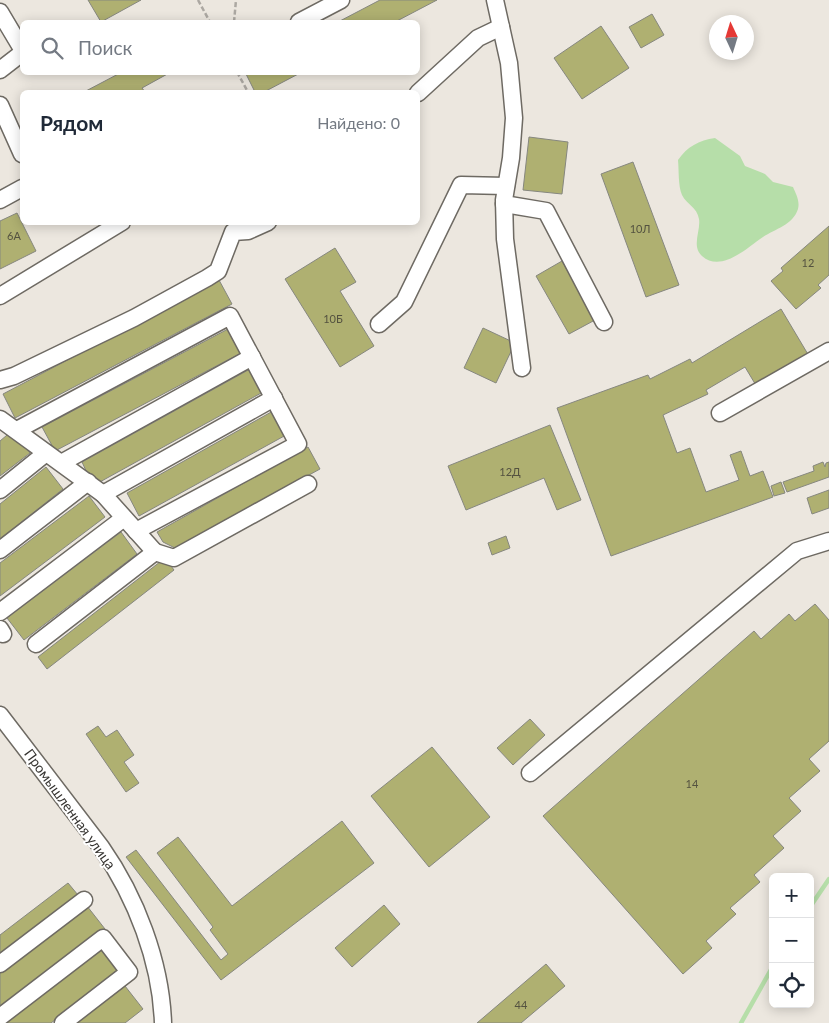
<!DOCTYPE html>
<html lang="ru">
<meta charset="utf-8">
<style>
:root{--surface:#fff;--page:#f6f6f7;--text:#1f2937;--muted:#747a83;--line:#e0e1e3}
body{margin:0;font-family:Lato,sans-serif;background:var(--page);color:var(--text)}
.controls{position:absolute;right:15px;bottom:15px;display:grid;overflow:hidden;border-radius:8px;box-shadow:0 2px 12px #0003}
.controls button{width:45px;height:45px;display:grid;place-items:center;padding:0;border:0;border-bottom:1px solid var(--line);background:var(--surface);color:var(--text);font:25px sans-serif}
.compass{position:absolute;left:709px;top:15px;width:45px;height:45px;border-radius:50%;background:var(--surface);box-shadow:0 2px 12px #0003;rotate:356deg}
.list{margin:0;padding:0;list-style:none}
h2{display:flex;justify-content:space-between;align-items:center;height:65px;margin:0;padding:0 20px;font-size:21px}
h2 small{font-size:16px;font-weight:400;color:var(--muted)}
.icon{flex:none;width:28px;height:28px;fill:none;stroke:currentColor;stroke-width:2;stroke-linecap:round;stroke-linejoin:round}
.map{position:relative;flex:none;width:829px;height:1023px;overflow:hidden}
.search{position:absolute;background:var(--surface);box-shadow:0 2px 12px #0003;left:20px;top:20px;width:400px;height:55px;display:flex;align-items:center;gap:12px;box-sizing:border-box;padding:0 18px;border-radius:8px;color:var(--muted);font-size:19px}
.panel{position:absolute;background:var(--surface);box-shadow:0 2px 12px #0003;left:20px;top:90px;width:400px;height:135px;border-radius:8px}
.map>svg:first-child{display:block}
.water{fill:#b6dea9}
.lines{fill:none;stroke-linecap:round;stroke-linejoin:round}
.stream{stroke:#b6dea9;stroke-width:4.5}
.building{fill:#afb071;stroke:#86877f}
.minor-casing{stroke:#6e6a63;stroke-width:19}
.path{stroke:#aca8a2;stroke-width:2.5;stroke-dasharray:5 2.5;stroke-linecap:butt}
.minor{stroke:#fff;stroke-width:16}
.labels{text-anchor:middle;stroke-width:4;stroke-linejoin:round;paint-order:stroke}
.number-label{font-size:11px;fill:#545240}
.street-label{font-size:14px;fill:#353330;stroke:#fff}
</style>
<div class="map">
<svg width="829" height="1023" viewBox="0 0 829 1023">
<rect width="100%" height="100%" fill="#ece7df"/>
<path class="water" d="M 715,138 L 740,156 L 745,166 L 765,174 L 773,182 L 793,187 C 796,194 800,201 798,209 C 793,225 775,229 763,237 C 747,248 721,273 702,256 C 691,246 701,231 699,219 C 697,207 687,205 682,195 C 678,186 679,170 678,160 C 687,147 699,140 715,138 Z"/>
<g class="lines">
<g class="stream">
<path d="M 810,907 L 829,879"/>
<path d="M 741,1023 L 773,966"/>
</g>
</g>
<g class="building">
<path d="M 88,0 L 141,0 L 101,22 Z"/>
<path d="M 380,0 L 437,0 L 395,22 L 338,22 Z"/>
<path d="M 652,14 L 664,35 L 641,48 L 629,27 Z"/>
<path d="M 601,26 L 629,68 L 582,99 L 554,58 Z"/>
<path d="M 122,72 L 171,72 L 142,88 L 145,92 L 84,92 Z"/>
<path d="M 245,72 L 302,72 L 264,92 L 255,92 Z"/>
<path d="M 529,137 L 568,142 L 562,194 L 523,190 Z"/>
<path d="M 633,162 L 679,285 L 646,297 L 601,174 Z"/>
<path d="M 17,213 L 36,251 L 0,269 L 0,221 Z"/>
<path d="M 829,226 L 829,275 L 818,285 L 821,288 L 796,309 L 771,281 L 783,271 L 781,268 Z"/>
<path d="M 335,248 L 356,282 L 340,291 L 374,346 L 340,367 L 285,279 Z"/>
<path d="M 562,261 L 595,320 L 569,334 L 536,276 Z"/>
<path d="M 219,280 L 232,304 L 15,418 L 3,394 Z"/>
<path d="M 781,309 L 809,356 L 757,387 L 745,367 L 706,390 L 708,394 L 663,415 L 677,453 L 690,448 L 706,492 L 739,480 L 730,455 L 741,451 L 750,476 L 763,471 L 773,497 L 611,556 L 557,408 L 648,375 L 650,379 L 690,359 L 692,363 Z"/>
<path d="M 483,328 L 515,343 L 496,383 L 464,368 Z"/>
<path d="M 228,329 L 241,353 L 55,451 L 42,427 Z"/>
<path d="M 250,369 L 263,392 L 98,483 L 88,475 L 82,462 Z"/>
<path d="M 273,411 L 286,435 L 139,516 L 127,493 Z"/>
<path d="M 550,425 L 581,500 L 557,510 L 544,478 L 466,510 L 448,466 Z"/>
<path d="M 13,430 L 30,453 L 0,476 L 0,441 Z"/>
<path d="M 308,447 L 320,469 L 175,548 L 163,542 L 157,532 Z"/>
<path d="M 823,462 L 825,467 L 826,463 L 829,462 L 829,477 L 787,492 L 783,482 L 814,471 L 813,466 Z"/>
<path d="M 46,467 L 63,489 L 0,539 L 0,504 Z"/>
<path d="M 781,482 L 785,493 L 774,496 L 771,486 Z"/>
<path d="M 829,490 L 829,508 L 812,514 L 807,498 Z"/>
<path d="M 89,496 L 105,517 L 0,596 L 0,563 Z"/>
<path d="M 121,532 L 137,554 L 24,640 L 7,618 Z"/>
<path d="M 506,536 L 510,548 L 492,555 L 488,543 Z"/>
<path d="M 165,558 L 174,570 L 47,669 L 38,657 Z"/>
<path d="M 815,604 L 829,620 L 829,741 L 809,759 L 820,771 L 789,798 L 801,811 L 773,836 L 784,848 L 754,875 L 760,882 L 730,908 L 736,914 L 706,941 L 712,948 L 683,974 L 543,816 L 754,631 L 761,639 L 789,614 L 795,621 Z"/>
<path d="M 530,719 L 545,735 L 513,765 L 497,748 Z"/>
<path d="M 98,726 L 106,737 L 117,730 L 134,755 L 124,762 L 139,783 L 126,792 L 86,734 Z"/>
<path d="M 432,747 L 490,817 L 429,867 L 371,796 Z"/>
<path d="M 342,821 L 374,863 L 221,980 L 126,857 L 136,850 L 221,960 L 228,954 L 210,930 L 213,927 L 157,853 L 178,837 L 232,906 Z"/>
<path d="M 68,883 L 78,895 L 0,954 L 0,935 Z"/>
<path d="M 384,905 L 400,924 L 352,967 L 335,948 Z"/>
<path d="M 87,906 L 105,929 L 0,1009 L 0,972 Z"/>
<path d="M 101,946 L 119,970 L 51,1023 L 3,1023 Z"/>
<path d="M 546,964 L 565,986 L 521,1023 L 477,1023 Z"/>
<path d="M 125,986 L 143,1009 L 125,1023 L 77,1023 Z"/>
</g>
<g class="lines">
<g class="minor-casing">
<g id="minor">
<path d="M 495,0 L 509,63 L 514,118 L 511,158 L 504,200 L 505,239 L 522,368"/>
<path d="M 0,12 L 22,49"/>
<path d="M 299,22 L 341,0"/>
<path d="M 0,70 L 22,53"/>
<path d="M 418,93 L 478,38 L 501,27"/>
<path d="M 0,105 L 22,154"/>
<path d="M 0,200 L 22,188"/>
<path d="M 504,204 L 546,211 L 604,322"/>
<path d="M 0,296 L 122,222"/>
<path d="M 379,324 L 404,302 L 461,185 L 506,186"/>
<path d="M 0,380 L 14,376 L 134,318 L 207,278 L 218,271 L 233,232 L 248,231 L 268,222"/>
<path d="M 720,413 L 829,351"/>
<path d="M 0,419 L 103,494 L 155,552 L 36,644"/>
<path d="M 17,430 L 230,316 L 298,444 L 136,531"/>
<path d="M 63,462 L 252,357"/>
<path d="M 0,490 L 46,453"/>
<path d="M 103,494 L 274,398"/>
<path d="M 0,550 L 88,482"/>
<path d="M 155,552 L 174,558 L 308,484"/>
<path d="M 0,612 L 124,518"/>
<path d="M 0,629 L 3,634"/>
<path d="M 0,715 L 101,847 C 136,897 161,962 163,1023"/>
<path d="M 530,773 L 797,551 L 829,541"/>
<path d="M 0,964 L 84,900"/>
<path d="M 0,1017 L 103,938 L 129,972 L 63,1023"/>
</g>
</g>
<g class="path">
<path d="M 198,0 L 210,22"/>
<path d="M 234,22 L 236,0"/>
<path d="M 237,72 L 248,92"/>
</g>
<use href="#minor" class="minor"/>
</g>
<g class="labels">
<g class="number-label">
<text x="640" y="233">10Л</text>
<text x="14" y="240">6А</text>
<text x="808" y="267">12</text>
<text x="333" y="323">10Б</text>
<text x="510" y="476">12Д</text>
<text x="692" y="788">14</text>
<text x="521" y="1009">44</text>
</g>
<g class="street-label">
<text transform="translate(70 809) rotate(54)" y="5">Промышленная улица</text>
</g>
</g>
</svg>
<div class="controls">
<button>+</button>
<button>−</button>
<button><svg class="icon" aria-label="locate" viewBox="0 0 24 24"><circle cx="12" cy="12" r="6"/><path d="M12 2v4M12 18v4M2 12h4M18 12h4"/></svg></button>
</div>
<svg class="compass" viewBox="-18 -18 36 36"><path d="M0-13l5 13h-10z" fill="#e53935"/><path d="M0 13l5-13h-10z" fill="#747a83"/></svg>
<div class="search"><svg class="icon" aria-label="search" viewBox="0 0 24 24"><circle cx="10" cy="10" r="6"/><path d="M15 15l6 6"/></svg>Поиск</div>
<section class="panel">
<h2>Рядом<small>Найдено: 0</small></h2>
<ul class="list">
</ul>
</section>
</div>
